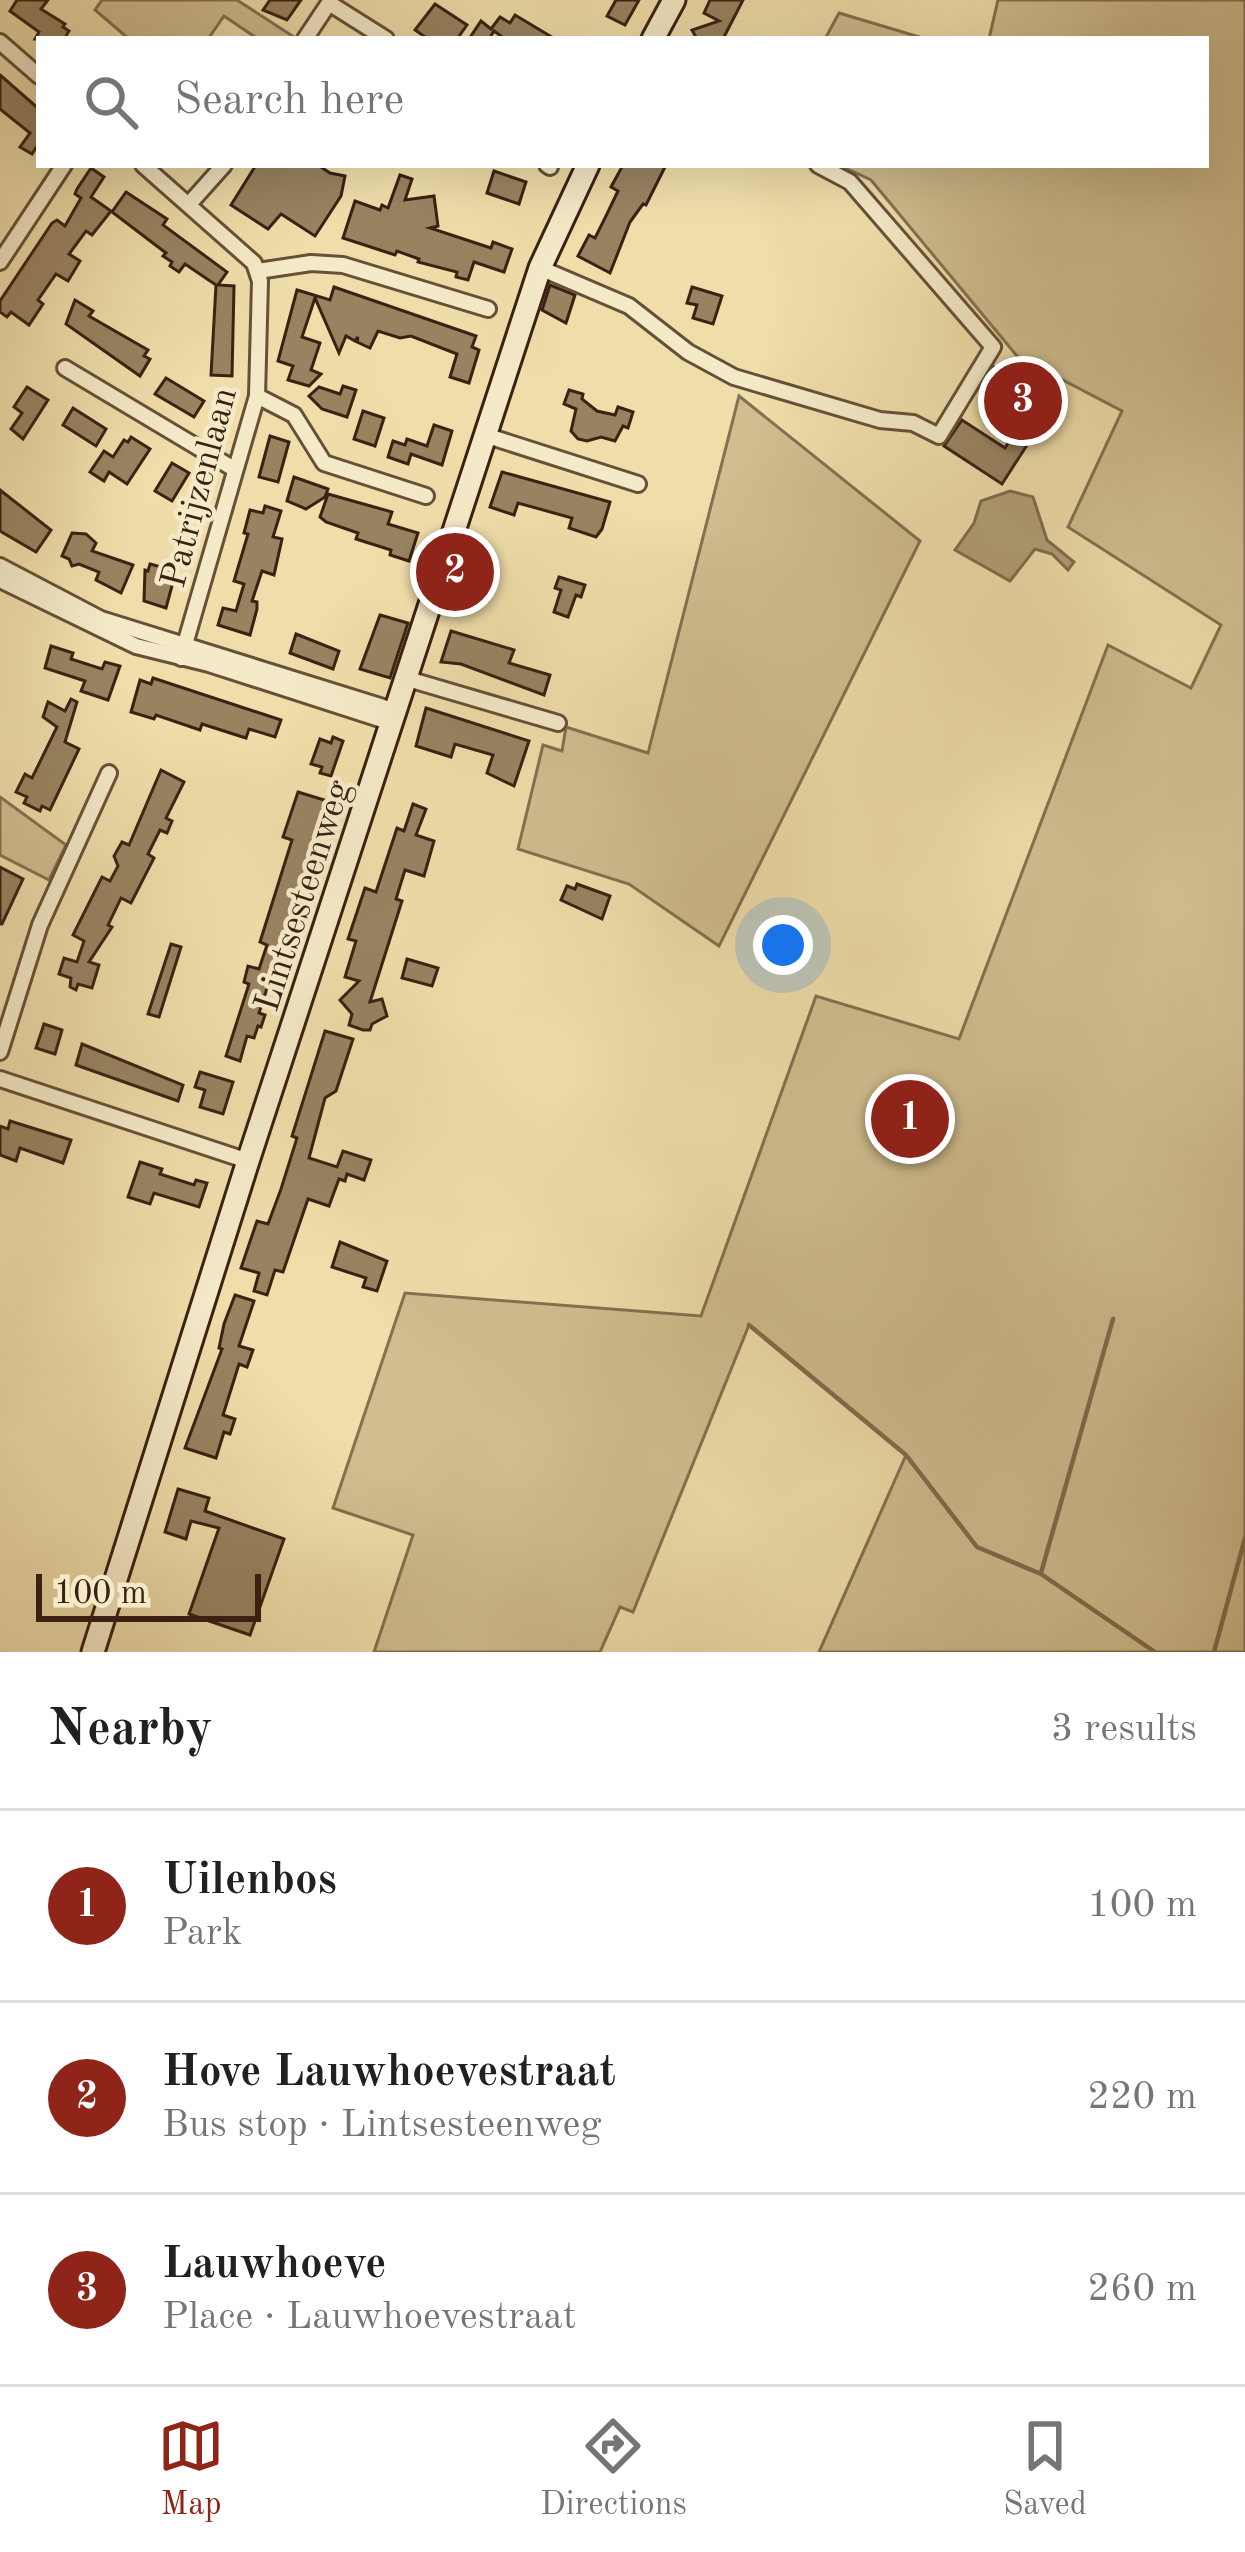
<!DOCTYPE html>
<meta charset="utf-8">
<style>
:root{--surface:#fff;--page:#f2f2f2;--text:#202124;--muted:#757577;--line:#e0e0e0;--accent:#8f2418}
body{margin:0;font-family:"Old Standard TT",serif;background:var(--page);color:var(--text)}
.scale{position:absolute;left:36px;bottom:30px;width:225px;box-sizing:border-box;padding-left:12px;border:6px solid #3a2112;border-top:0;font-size:33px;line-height:42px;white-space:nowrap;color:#3a2112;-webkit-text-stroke:9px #f5eac8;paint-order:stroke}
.you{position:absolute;left:783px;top:945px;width:42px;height:42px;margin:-30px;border:9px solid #fff;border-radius:50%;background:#1a73e8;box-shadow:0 0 0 18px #1a73e833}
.badge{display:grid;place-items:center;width:78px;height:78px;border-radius:50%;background:var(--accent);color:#fff;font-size:39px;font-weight:700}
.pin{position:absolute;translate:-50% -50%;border:6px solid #fff;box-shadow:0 3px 12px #0006}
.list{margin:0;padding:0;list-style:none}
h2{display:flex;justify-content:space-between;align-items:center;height:156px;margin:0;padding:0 48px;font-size:51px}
h2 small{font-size:39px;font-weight:400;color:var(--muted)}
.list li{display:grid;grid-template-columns:78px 1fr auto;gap:36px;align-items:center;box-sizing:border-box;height:192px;padding:0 48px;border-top:3px solid var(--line)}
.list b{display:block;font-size:45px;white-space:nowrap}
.list p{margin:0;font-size:39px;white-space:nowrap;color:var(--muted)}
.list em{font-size:39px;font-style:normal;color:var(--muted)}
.icon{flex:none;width:66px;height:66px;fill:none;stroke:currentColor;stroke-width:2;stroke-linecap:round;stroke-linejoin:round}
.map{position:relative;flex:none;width:1245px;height:1652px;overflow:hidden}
.search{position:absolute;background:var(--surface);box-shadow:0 12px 48px #0002;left:36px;right:36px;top:36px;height:132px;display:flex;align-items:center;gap:30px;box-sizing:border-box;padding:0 42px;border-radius:0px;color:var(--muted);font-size:45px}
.sheet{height:732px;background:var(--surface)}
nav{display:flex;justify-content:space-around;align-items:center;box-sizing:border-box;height:168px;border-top:3px solid var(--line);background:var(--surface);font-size:33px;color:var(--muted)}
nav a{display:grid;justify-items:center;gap:6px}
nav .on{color:var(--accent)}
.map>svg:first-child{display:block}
.green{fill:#d0be90;stroke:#857051;stroke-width:3}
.water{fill:#b19e76;stroke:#816c4e;stroke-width:3}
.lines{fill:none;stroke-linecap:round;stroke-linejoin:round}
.stream{stroke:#816c4e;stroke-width:4.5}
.building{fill:#988361;stroke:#3a2112;stroke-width:3}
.street-casing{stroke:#675038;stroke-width:20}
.secondary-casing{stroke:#3a2112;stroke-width:27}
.street{stroke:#f5eac8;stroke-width:14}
.secondary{stroke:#f5eac8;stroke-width:21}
.labels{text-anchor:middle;stroke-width:9;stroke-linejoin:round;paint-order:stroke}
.street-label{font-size:36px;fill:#3a2112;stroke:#f5eac8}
</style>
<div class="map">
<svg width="1245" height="1652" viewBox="0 0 1245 1652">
<rect width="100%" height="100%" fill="#efdeaa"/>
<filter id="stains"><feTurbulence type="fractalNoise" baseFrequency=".00167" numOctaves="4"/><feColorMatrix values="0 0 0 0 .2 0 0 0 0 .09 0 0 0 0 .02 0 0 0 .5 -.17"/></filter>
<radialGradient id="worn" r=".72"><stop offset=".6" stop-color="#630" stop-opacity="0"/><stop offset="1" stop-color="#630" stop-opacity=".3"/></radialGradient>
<g class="green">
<path d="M 102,0 L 237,0 L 294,37 L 258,39 L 224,16 L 208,39 L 129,39 L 95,10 Z"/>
<path d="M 998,0 L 1245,0 L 1245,1652 L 819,1652 L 906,1455 L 749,1325 L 633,1612 L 620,1607 L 600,1652 L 374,1652 L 413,1535 L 333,1508 L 405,1293 L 701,1316 L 816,996 L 959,1039 L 1108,645 L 1191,688 L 1221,625 L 1068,527 L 1122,411 L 1017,356 L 871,180 L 839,165 L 1206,165 L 1206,39 L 989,39 Z"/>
<path d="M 839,13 L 926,39 L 825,39 Z"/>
<path d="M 739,396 L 920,541 L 719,946 L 629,884 L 518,849 L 543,745 L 562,751 L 566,727 L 648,753 Z"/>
<path d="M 0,797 L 66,845 L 49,880 L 0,855 Z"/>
</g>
<path class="water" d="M 1010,491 L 1033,497 L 1047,540 L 1074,562 L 1068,570 L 1052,554 L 1035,549 L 1010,581 L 955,550 L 974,523 L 981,501 Z"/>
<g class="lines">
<g class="stream">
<path d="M 135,638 L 147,642"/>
<path d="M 749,1325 L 906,1455 L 977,1547 L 1041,1574 L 1155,1652"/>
<path d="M 1041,1573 L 1113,1319"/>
<path d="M 1214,1652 L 1245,1538"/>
</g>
</g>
<g class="building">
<path d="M 17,0 L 48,0 L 41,9 L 65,24 L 63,27 L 69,31 L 64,39 L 35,39 L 39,32 L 10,11 Z"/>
<path d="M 270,0 L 301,0 L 287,20 L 263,10 Z"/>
<path d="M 616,0 L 639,0 L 625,25 L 607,16 Z"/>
<path d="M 710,0 L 743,0 L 723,39 L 697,39 L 692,30 L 719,21 L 704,13 Z"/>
<path d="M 435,4 L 467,25 L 457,39 L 428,39 L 415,30 Z"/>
<path d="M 515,15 L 555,39 L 505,39 L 494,31 L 489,39 L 469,39 L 481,21 L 491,29 L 500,17 L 510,23 Z"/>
<path d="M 0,75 L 39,109 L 39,143 L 32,154 L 20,147 L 30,133 L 0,109 Z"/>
<path d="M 256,165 L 318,165 L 330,173 L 345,176 L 341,196 L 315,236 L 281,214 L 268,229 L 231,205 Z"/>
<path d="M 623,165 L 666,165 L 646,205 L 643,204 L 630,222 L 610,273 L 578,256 L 589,235 L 595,238 L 605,218 L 618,191 L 611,187 Z"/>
<path d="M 91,168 L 104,177 L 91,197 L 111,211 L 92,235 L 86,231 L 69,254 L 80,261 L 68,281 L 56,274 L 38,300 L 43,304 L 29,325 L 11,312 L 7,317 L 0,312 L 0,301 L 52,223 L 57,220 L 65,226 L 81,198 L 75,194 L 77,189 Z"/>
<path d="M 494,171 L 526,182 L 519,204 L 487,193 Z"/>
<path d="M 400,175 L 412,179 L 405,200 L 434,196 L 438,226 L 430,228 L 491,248 L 493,242 L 512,249 L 504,272 L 474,262 L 468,280 L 456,277 L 457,272 L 418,262 L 419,259 L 397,251 L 395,255 L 343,238 L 355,201 L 380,210 L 382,205 L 388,208 Z"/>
<path d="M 126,192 L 167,219 L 163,225 L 227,272 L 218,285 L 234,286 L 232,376 L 211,375 L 216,285 L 185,264 L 179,272 L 170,266 L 172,262 L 163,256 L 166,253 L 112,212 Z"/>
<path d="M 550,285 L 575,295 L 566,323 L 542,310 Z"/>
<path d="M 334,287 L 476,336 L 472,347 L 479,350 L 469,383 L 450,377 L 457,354 L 411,336 L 400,338 L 378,331 L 370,348 L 357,342 L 358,337 L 355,341 L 346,336 L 339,353 L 315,298 L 302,337 L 320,343 L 311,370 L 321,374 L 309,386 L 288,380 L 293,366 L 278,361 L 297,290 L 330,300 Z"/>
<path d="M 692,287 L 722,296 L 713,324 L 693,318 L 697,305 L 687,303 Z"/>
<path d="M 75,300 L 93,311 L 89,316 L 148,350 L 144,356 L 150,359 L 140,376 L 66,324 Z"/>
<path d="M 994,367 L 1052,406 L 1002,484 L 944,446 L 962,420 L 1005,448 L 1025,415 L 981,388 Z"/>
<path d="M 166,378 L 204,401 L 194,417 L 155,394 Z"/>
<path d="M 343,386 L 356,390 L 347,417 L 322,409 L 309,396 L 319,387 L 340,394 Z"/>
<path d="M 27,387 L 48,400 L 23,439 L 11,429 L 22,413 L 14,407 Z"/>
<path d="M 569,390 L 583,394 L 582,399 L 597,411 L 615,415 L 618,407 L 633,412 L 628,428 L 623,426 L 615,441 L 601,437 L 587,441 L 578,439 L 571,431 L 576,409 L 564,404 Z"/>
<path d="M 73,408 L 106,429 L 96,446 L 63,425 Z"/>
<path d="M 363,411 L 384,418 L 375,446 L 354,439 Z"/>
<path d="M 434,425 L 452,431 L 442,465 L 411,454 L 408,464 L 388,457 L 393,441 L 405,445 L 407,439 L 427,446 Z"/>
<path d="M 270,436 L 289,442 L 278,482 L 259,477 Z"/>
<path d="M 131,437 L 150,449 L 127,484 L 109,472 L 104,481 L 90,472 L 104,451 L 113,457 L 124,440 L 128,442 Z"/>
<path d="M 172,463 L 189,473 L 172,501 L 155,491 Z"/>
<path d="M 502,472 L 610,502 L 602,529 L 596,537 L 569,528 L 572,518 L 518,503 L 514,515 L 490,507 Z"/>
<path d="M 294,477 L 328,489 L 325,497 L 306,509 L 287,501 Z"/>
<path d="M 0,490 L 51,530 L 36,552 L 0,531 Z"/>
<path d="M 328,494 L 392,512 L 388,524 L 418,533 L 409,561 L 390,555 L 391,550 L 356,539 L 358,533 L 326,522 L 320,517 Z"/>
<path d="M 265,506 L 281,511 L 273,537 L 282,539 L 274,575 L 262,571 L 252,601 L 257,602 L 257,609 L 250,635 L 218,625 L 223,608 L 236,611 L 244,584 L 234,581 L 248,534 L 244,533 L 250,510 L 263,513 Z"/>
<path d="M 72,533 L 86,534 L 96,543 L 92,551 L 133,565 L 121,593 L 96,580 L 99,572 L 79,564 L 72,566 L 69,559 L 62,556 Z"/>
<path d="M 150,564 L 176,571 L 166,608 L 144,601 L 145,570 L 148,571 Z"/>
<path d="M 559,577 L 585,585 L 581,597 L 576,595 L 568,617 L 554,612 L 561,590 L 555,588 Z"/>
<path d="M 380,615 L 408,623 L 390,678 L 360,669 Z"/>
<path d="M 451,631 L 514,650 L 509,663 L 550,675 L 544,695 L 461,664 L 441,662 Z"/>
<path d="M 296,634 L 339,651 L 333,669 L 290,653 Z"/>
<path d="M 51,646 L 73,653 L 71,659 L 102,669 L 105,662 L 120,666 L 108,700 L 81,691 L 85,681 L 45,668 Z"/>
<path d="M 153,678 L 281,720 L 275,737 L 249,729 L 246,738 L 202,724 L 200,730 L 156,715 L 154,719 L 131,712 L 140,680 L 151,684 Z"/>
<path d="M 71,699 L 77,702 L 65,742 L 79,749 L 50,810 L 42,806 L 40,811 L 24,803 L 27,797 L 16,792 L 25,774 L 32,778 L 57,727 L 43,717 L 48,702 L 65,711 Z"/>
<path d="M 426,708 L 529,741 L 514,786 L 487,773 L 493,755 L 455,744 L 451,757 L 416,746 Z"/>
<path d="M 333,737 L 343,741 L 331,776 L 320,773 L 322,767 L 311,764 L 320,739 L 331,743 Z"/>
<path d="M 161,770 L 184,782 L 166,818 L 172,821 L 167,833 L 160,830 L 148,854 L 154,858 L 131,903 L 121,898 L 108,925 L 112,927 L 89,962 L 99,965 L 92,988 L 78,984 L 76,990 L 70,987 L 71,978 L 59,974 L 64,958 L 77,962 L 84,941 L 73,935 L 102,877 L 110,881 L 118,866 L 114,856 L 122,842 L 129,845 Z"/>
<path d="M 298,792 L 334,803 L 302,892 L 296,890 L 274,984 L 269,982 L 259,1013 L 265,1015 L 261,1027 L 258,1026 L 254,1038 L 247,1036 L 240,1061 L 226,1056 L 249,984 L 244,982 L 248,966 L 259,969 L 267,945 L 260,942 L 292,840 L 283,837 Z"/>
<path d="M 413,804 L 426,809 L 416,835 L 434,841 L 424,876 L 405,870 L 396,899 L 402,901 L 370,1002 L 382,999 L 387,1016 L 372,1024 L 370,1030 L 363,1030 L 349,1025 L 352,1014 L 340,1000 L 359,981 L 345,977 L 356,941 L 348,939 L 365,888 L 376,892 L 397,828 L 404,831 Z"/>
<path d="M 0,867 L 23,879 L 2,924 L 0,924 Z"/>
<path d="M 577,884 L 610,896 L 602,919 L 561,900 L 567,886 L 575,889 Z"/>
<path d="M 171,944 L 181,947 L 159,1017 L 148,1014 Z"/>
<path d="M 407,959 L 438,968 L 432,986 L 402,978 Z"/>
<path d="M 44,1024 L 62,1030 L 55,1054 L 36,1048 Z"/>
<path d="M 325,1031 L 353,1039 L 336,1091 L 325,1098 L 309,1158 L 337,1167 L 343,1151 L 371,1160 L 364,1180 L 347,1174 L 345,1181 L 339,1179 L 329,1206 L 308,1199 L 283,1272 L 275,1270 L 267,1295 L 254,1291 L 259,1273 L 241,1268 L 257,1221 L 268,1224 L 281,1189 L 297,1138 L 292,1136 Z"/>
<path d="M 82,1044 L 183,1085 L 178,1101 L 76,1065 Z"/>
<path d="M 200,1072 L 233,1082 L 223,1114 L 200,1107 L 205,1090 L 195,1087 Z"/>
<path d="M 10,1121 L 71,1140 L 63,1163 L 20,1148 L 16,1161 L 0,1155 L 0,1126 L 8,1129 Z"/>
<path d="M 140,1162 L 162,1169 L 160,1174 L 194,1185 L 196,1180 L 207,1183 L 199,1207 L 154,1193 L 150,1204 L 128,1197 Z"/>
<path d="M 340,1242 L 387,1261 L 377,1291 L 363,1287 L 366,1278 L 332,1267 Z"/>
<path d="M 235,1295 L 254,1301 L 239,1346 L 253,1350 L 247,1367 L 239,1364 L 223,1415 L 235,1419 L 230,1434 L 224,1432 L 216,1458 L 185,1448 L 222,1349 L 219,1348 L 224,1324 Z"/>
<path d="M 178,1489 L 209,1498 L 205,1511 L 284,1539 L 250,1635 L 189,1614 L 219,1528 L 191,1521 L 186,1539 L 165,1532 Z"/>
</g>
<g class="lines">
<g class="street-casing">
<g id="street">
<path d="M 329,3 L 386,39"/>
<path d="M 305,39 L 331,0"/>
<path d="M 0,42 L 39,76"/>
<path d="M 143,165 L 254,263 L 260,281 L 257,396 L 181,658"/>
<path d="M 547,165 L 550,167"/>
<path d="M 190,203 L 224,165"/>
<path d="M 0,262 L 64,165"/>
<path d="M 540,268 L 629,306 L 688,352 L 734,377 L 880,420 L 913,423 L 939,436 L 993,347 L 850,182 L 818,165"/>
<path d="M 258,271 L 311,263 L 343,265 L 488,309"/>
<path d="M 65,368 L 234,469"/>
<path d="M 257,396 L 294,415 L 324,463 L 426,496"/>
<path d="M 488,436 L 638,484"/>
<path d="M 0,566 L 101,619 L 396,711"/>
<path d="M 0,580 L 136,646 L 209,664 L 392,723"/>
<path d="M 408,679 L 558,723"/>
<path d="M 0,1052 L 40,925 L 109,773"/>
<path d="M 0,1079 L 248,1161"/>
</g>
</g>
<g class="secondary-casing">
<g id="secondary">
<path d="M 653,39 L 674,0"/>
<path d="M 93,1652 L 248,1161 L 540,268 L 588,165"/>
</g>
</g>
<use href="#street" class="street"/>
<use href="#secondary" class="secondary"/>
</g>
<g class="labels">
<g class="street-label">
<text transform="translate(197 487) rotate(-75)" y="13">Patrijzenlaan</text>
<text transform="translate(301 895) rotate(-72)" y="13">Lintsesteenweg</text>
</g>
</g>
<rect width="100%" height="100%" filter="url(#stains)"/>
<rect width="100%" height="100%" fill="url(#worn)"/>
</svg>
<div class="scale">100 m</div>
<div class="you"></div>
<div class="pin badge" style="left:910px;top:1119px">1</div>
<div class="pin badge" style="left:455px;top:572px">2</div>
<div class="pin badge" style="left:1023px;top:401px">3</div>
<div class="search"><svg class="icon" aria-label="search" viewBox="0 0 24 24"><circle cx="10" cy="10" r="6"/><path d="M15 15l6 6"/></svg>Search here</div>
</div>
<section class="sheet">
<h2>Nearby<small>3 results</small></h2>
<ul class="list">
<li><span class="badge">1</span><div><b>Uilenbos</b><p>Park</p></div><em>100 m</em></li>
<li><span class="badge">2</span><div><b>Hove Lauwhoevestraat</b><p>Bus stop · Lintsesteenweg</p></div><em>220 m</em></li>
<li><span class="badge">3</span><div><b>Lauwhoeve</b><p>Place · Lauwhoevestraat</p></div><em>260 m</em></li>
</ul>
</section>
<nav>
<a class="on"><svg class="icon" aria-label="map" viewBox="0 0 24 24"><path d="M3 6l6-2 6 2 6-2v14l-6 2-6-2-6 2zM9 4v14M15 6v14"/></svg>Map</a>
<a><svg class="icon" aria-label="directions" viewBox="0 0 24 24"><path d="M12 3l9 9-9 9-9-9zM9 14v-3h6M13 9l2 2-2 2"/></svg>Directions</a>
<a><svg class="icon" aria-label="saved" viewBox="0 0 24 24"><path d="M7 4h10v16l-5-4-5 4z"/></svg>Saved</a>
</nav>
